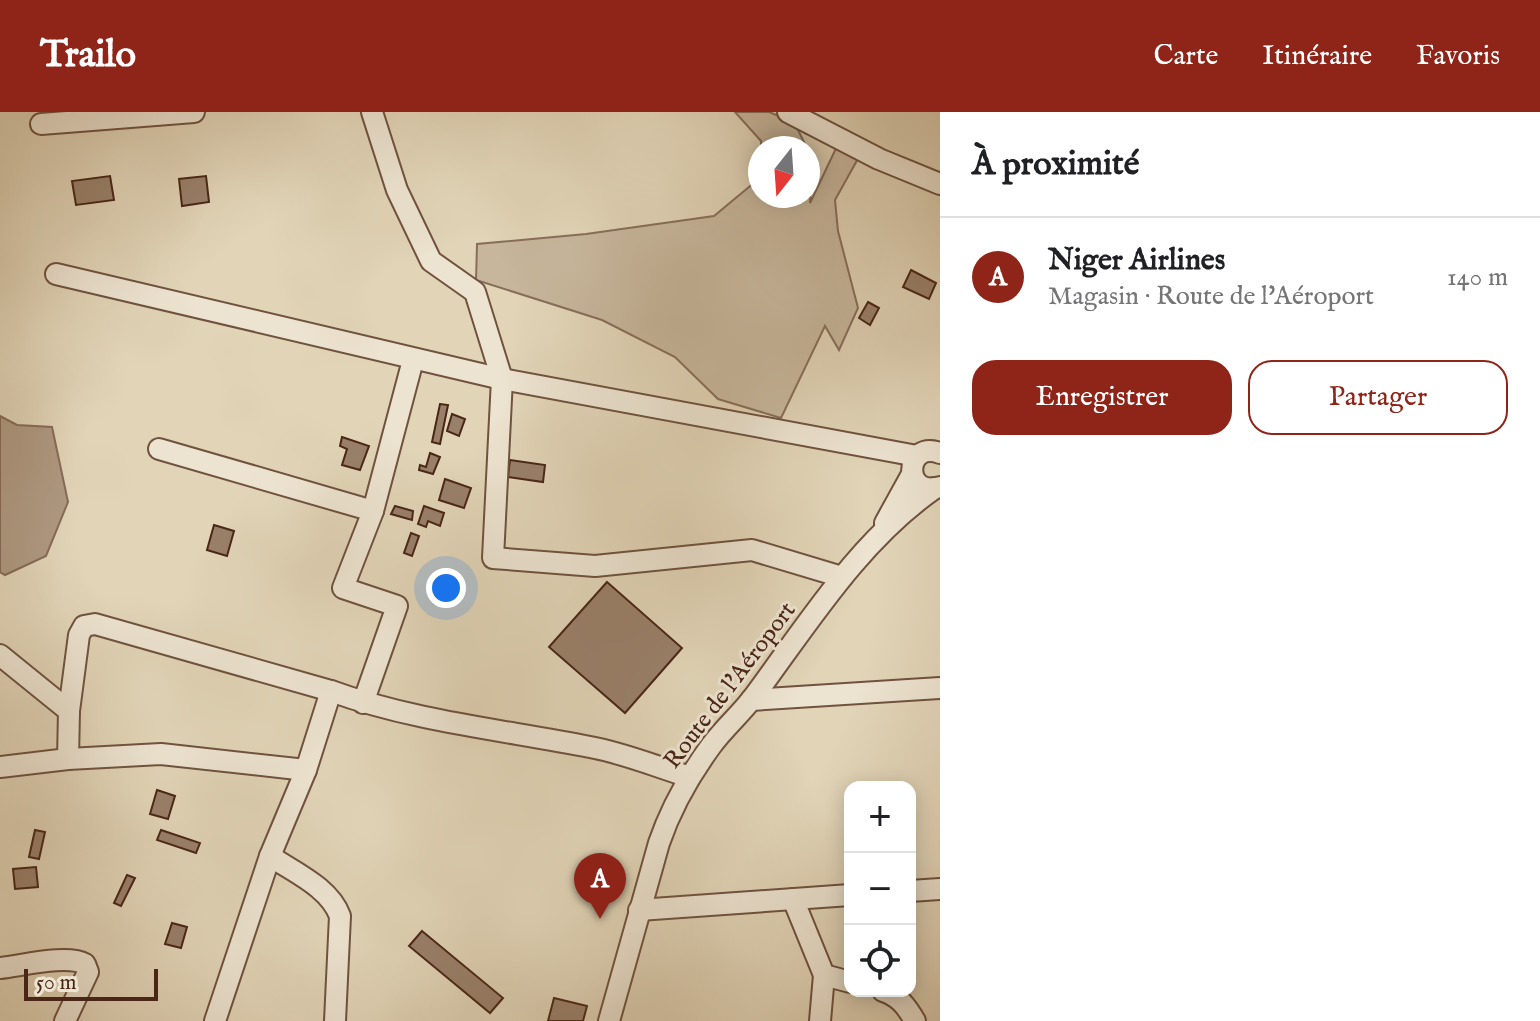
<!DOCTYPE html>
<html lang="fr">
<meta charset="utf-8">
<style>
:root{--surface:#fff;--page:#f2f2f2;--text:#202124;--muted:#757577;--line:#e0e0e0;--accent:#8f2418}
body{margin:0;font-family:"IM FELL English",serif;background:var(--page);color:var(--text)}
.controls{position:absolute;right:24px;bottom:24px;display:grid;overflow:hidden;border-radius:16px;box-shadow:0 4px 20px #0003}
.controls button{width:72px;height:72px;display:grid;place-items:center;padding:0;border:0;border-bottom:2px solid var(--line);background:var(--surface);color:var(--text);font:40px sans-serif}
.compass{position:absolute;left:748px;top:24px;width:72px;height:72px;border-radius:50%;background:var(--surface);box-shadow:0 4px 20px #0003;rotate:197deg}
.scale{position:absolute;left:24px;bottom:20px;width:134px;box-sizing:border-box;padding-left:8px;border:4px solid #4a2617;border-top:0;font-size:22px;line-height:28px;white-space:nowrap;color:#4a2617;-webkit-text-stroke:6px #ece3d0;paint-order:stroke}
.you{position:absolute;left:446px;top:476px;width:28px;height:28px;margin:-20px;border:6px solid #fff;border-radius:50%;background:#1a73e8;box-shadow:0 0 0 12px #1a73e833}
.badge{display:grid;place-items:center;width:52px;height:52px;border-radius:50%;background:var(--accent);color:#fff;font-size:26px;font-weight:700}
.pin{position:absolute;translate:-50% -66px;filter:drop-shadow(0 2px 4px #0008)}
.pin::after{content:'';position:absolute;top:42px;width:28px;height:24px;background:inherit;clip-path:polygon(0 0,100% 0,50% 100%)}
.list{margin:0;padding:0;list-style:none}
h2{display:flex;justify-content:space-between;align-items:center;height:104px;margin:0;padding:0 32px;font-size:34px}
h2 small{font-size:26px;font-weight:400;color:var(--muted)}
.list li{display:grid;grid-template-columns:52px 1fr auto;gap:24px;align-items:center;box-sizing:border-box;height:120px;padding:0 32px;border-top:2px solid var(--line)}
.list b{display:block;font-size:30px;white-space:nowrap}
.list p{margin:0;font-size:26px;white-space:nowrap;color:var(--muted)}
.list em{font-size:26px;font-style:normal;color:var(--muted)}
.actions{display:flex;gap:16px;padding:24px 32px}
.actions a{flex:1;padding:18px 0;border:2px solid var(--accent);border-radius:24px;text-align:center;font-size:28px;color:var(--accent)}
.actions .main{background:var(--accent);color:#fff}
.icon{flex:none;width:44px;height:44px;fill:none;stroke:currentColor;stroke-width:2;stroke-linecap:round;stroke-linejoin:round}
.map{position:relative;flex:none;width:940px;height:909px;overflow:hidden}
header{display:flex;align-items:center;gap:48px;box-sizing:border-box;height:112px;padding:0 40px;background:var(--accent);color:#fff}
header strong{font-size:38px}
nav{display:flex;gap:44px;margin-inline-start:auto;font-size:28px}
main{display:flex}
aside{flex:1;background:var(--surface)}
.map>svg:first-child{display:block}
.green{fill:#c7b69c;stroke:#886e5a;stroke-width:2}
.water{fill:#ae9981;stroke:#866b57;stroke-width:2}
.building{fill:#99806a;stroke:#4a2617;stroke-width:2}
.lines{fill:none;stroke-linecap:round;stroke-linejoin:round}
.minor-casing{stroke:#70523f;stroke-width:24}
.minor{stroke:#ece3d0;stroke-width:20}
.labels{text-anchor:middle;stroke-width:6;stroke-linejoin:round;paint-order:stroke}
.street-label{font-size:24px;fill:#4a2617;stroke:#ece3d0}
</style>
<header>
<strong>Trailo</strong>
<nav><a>Carte</a><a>Itinéraire</a><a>Favoris</a></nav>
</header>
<main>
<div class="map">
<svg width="940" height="909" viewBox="0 0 940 909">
<rect width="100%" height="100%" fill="#e1d4b7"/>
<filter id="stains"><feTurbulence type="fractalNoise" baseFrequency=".0025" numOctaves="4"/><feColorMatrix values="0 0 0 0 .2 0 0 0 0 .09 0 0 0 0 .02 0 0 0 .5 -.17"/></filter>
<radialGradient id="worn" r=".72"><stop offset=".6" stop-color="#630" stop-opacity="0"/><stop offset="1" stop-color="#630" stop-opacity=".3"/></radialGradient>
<g class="green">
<path d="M 735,0 L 769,0 L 794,10 L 807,36 L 761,36 L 761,29 Z"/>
<path d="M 839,30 L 860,43 L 835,88 L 838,119 L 858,196 L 839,238 L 825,214 L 781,306 L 718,287 L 675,245 L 602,208 L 476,168 L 477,132 L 586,122 L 714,104 L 755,70 L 760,39 L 760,84 L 808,84 L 808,37 L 812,46 L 810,91 Z"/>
</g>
<path class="water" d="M 0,304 L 17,313 L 52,315 L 68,390 L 46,444 L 5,463 L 0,460 Z"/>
<g class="building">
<path d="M 110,64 L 114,88 L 76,93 L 72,69 Z"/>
<path d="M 206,64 L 209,90 L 182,94 L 179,67 Z"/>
<path d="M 911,158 L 936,171 L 929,187 L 903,175 Z"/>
<path d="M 868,190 L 879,196 L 870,213 L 859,206 Z"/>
<path d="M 440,292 L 448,293 L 440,332 L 432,330 Z"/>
<path d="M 452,302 L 465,307 L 459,324 L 447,319 Z"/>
<path d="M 342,325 L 369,334 L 360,358 L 342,353 L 347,337 L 340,334 Z"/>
<path d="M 430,341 L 440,345 L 433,362 L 419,358 L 420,353 L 426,355 Z"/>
<path d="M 510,348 L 545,353 L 543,370 L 508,365 Z"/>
<path d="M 445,367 L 471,376 L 464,396 L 439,388 Z"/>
<path d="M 395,394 L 413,399 L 412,408 L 391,402 Z"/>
<path d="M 424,394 L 444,401 L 440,414 L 428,409 L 426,415 L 418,412 Z"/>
<path d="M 214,413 L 234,419 L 227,444 L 207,438 Z"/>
<path d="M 411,421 L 419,424 L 412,444 L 404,441 Z"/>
<path d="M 607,470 L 682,536 L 625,601 L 549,535 Z"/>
<path d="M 157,678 L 175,684 L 168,707 L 150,702 Z"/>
<path d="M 35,718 L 45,720 L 39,747 L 29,745 Z"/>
<path d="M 161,718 L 200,731 L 196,741 L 157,728 Z"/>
<path d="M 36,755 L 38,775 L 15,777 L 13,757 Z"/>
<path d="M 127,763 L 135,766 L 121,794 L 114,791 Z"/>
<path d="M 172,811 L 187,815 L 181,836 L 165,832 Z"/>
<path d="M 422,819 L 503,886 L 490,901 L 409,834 Z"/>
<path d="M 554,886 L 587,894 L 583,909 L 548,909 Z"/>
</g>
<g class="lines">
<g class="minor-casing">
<g id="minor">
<path d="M 372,0 L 397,78 L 431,149 L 475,180 L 502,267 L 493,446 L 595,454 L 752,438 L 842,465"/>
<path d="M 788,0 L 879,47 L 940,72"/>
<path d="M 41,12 L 194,0"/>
<path d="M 56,162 L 502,267 L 917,344"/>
<path d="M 159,337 L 373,399"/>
<path d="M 940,341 C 904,328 902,386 940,375"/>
<path d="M 885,411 L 912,362"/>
<path d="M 0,543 L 69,599"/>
<path d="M 751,588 L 940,576"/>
<path d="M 363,591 L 397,494 L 343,476 L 373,399 L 413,248"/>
<path d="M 68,647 L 69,599 L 79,523 L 84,514 L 95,512 L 331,579 C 413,609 504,618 590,635 C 624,641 657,655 690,665"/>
<path d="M 0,655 L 68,647 L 161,642 L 306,658"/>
<path d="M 270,744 C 295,761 329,775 340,804 L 335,909"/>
<path d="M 910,779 L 940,777"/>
<path d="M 793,787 L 824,863 L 850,870"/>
<path d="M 639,798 L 850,783"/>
<path d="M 0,856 C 21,854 67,842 85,852 L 88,860 L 65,909"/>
<path d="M 883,879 C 899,884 907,895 915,909"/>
<path d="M 215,909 L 270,744 L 306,658 L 331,579"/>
<path d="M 609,909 L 659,731 C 671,696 689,664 711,634 C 724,616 742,601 755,583 C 809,510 859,429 935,376"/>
<path d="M 820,909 L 824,863"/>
</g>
</g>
<use href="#minor" class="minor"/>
</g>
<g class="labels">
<g class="street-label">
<text transform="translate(729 573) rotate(-53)" y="8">Route de l'Aéroport</text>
</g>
</g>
<rect width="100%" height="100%" filter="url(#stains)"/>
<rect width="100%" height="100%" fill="url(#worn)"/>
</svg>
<div class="controls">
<button>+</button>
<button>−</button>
<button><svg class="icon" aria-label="locate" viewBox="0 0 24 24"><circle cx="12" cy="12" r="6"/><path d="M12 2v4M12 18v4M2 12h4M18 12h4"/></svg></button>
</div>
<svg class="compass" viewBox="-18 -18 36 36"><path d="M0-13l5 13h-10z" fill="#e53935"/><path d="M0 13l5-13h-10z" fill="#757577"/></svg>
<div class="scale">50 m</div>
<div class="you"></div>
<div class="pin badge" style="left:600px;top:807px">A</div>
</div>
<aside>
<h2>À proximité<small></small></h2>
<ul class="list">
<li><span class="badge">A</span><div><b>Niger Airlines</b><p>Magasin · Route de l'Aéroport</p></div><em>140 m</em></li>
</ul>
<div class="actions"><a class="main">Enregistrer</a><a>Partager</a></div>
</aside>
</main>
